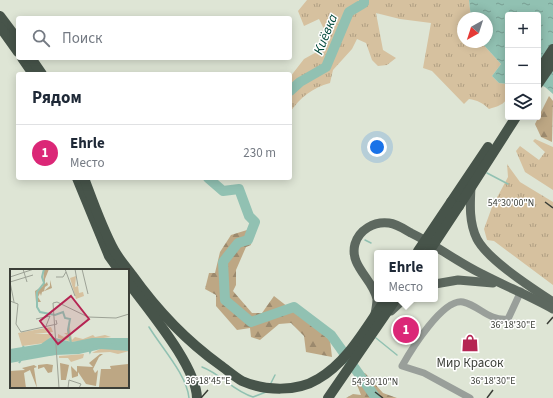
<!DOCTYPE html>
<html lang="ru">
<meta charset="utf-8">
<style>
:root{--surface:#fff;--page:#f2f2f3;--text:#1f2937;--muted:#747a83;--line:#e0e1e3;--accent:#db2777}
body{margin:0;font-family:"Source Sans 3",sans-serif;background:var(--page);color:var(--text)}
.controls{position:absolute;right:12px;top:12px;display:grid;overflow:hidden;border-radius:4px;box-shadow:0 2px 10px #0003}
.controls button{width:36px;height:36px;display:grid;place-items:center;padding:0;border:0;border-bottom:1px solid var(--line);background:var(--surface);color:var(--text);font:20px sans-serif}
.compass{position:absolute;left:457px;top:12px;width:36px;height:36px;border-radius:50%;background:var(--surface);box-shadow:0 2px 10px #0003;rotate:219deg}
.you{position:absolute;left:377px;top:147px;width:14px;height:14px;margin:-10px;border:3px solid #fff;border-radius:50%;background:#1a73e8;box-shadow:0 0 0 6px #1a73e833}
.badge{display:grid;place-items:center;width:26px;height:26px;border-radius:50%;background:var(--accent);color:#fff;font-size:13px;font-weight:700}
.pin{position:absolute;translate:-50% -50%;border:2px solid #fff;box-shadow:0 1px 4px #0006}
.popup{position:absolute;left:374px;top:250px;width:64px;height:52px;box-sizing:border-box;display:grid;place-content:center;border-radius:4px;background:var(--surface);filter:drop-shadow(0 1px 3px #0005);font-size:13px;white-space:nowrap;color:var(--muted)}
.popup b{font-size:15px;color:var(--text)}
.popup::after{content:'';position:absolute;left:50%;top:100%;margin-left:-8px;border:8px solid transparent;border-top-color:var(--surface)}
.list{margin:0;padding:0;list-style:none}
h2{display:flex;justify-content:space-between;align-items:center;height:52px;margin:0;padding:0 16px;font-size:17px}
h2 small{font-size:13px;font-weight:400;color:var(--muted)}
.list li{display:grid;grid-template-columns:26px 1fr auto;gap:12px;align-items:center;box-sizing:border-box;height:56px;padding:0 16px;border-top:1px solid var(--line)}
.list b{display:block;font-size:15px;white-space:nowrap}
.list p{margin:0;font-size:13px;white-space:nowrap;color:var(--muted)}
.list em{font-size:13px;font-style:normal;color:var(--muted)}
.icon{flex:none;width:22px;height:22px;fill:none;stroke:currentColor;stroke-width:2;stroke-linecap:round;stroke-linejoin:round}
.map{position:relative;flex:none;width:553px;height:398px;overflow:hidden}
.search{position:absolute;background:var(--surface);box-shadow:0 2px 10px #0003;left:16px;top:16px;width:276px;height:44px;display:flex;align-items:center;gap:10px;box-sizing:border-box;padding:0 14px;border-radius:4px;color:var(--muted);font-size:15px}
.panel{position:absolute;background:var(--surface);box-shadow:0 2px 10px #0003;left:16px;top:72px;width:276px;height:108px;border-radius:4px}
.map>svg:first-child{display:block}
.grass{fill:url(#grass-tufts)}
.forest{fill:url(#forest-firs)}
.water{fill:url(#water-ripples)}
.lines{fill:none;stroke-linecap:round;stroke-linejoin:round}
.stream{stroke:#91c1b2;stroke-width:1.5}
.river{stroke:#91c1b2;stroke-width:10}
.minor{stroke:#999f9a;stroke-width:7}
.major{stroke:#5d685f;stroke-width:9}
.highway{stroke:#47544a;stroke-width:10}
.highway-bridge{stroke:#47544a;stroke-width:10}
.ticks{fill:none;stroke:#3b3e37;stroke-width:1.5}
.labels{text-anchor:middle;stroke-width:3;stroke-linejoin:round;paint-order:stroke}
.poi-label{font-size:13px;fill:#3b3e37;stroke:#fff}
.water-label{font-size:14px;font-style:italic;fill:#03493b;stroke:#fff}
.inset-river{fill:none;stroke:#91c1b2;stroke-width:2}
.inset-road{fill:none;stroke:#9da296;stroke-width:1}
.view{fill:#b52553;fill-opacity:0.15;stroke:#b52553;stroke-width:2}
.inset-edge{fill:none;stroke:#3b3e37;stroke-width:2}
.ticks-label{font-size:10px;text-anchor:middle;fill:#3b3e37;stroke:#fff;stroke-width:3;stroke-linejoin:round;paint-order:stroke}
</style>
<div class="map">
<svg width="553" height="398" viewBox="0 0 553 398">
<defs>
<pattern id="grass-tufts" width="24" height="20" patternUnits="userSpaceOnUse"><rect width="24" height="20" fill="#d6c19f"/><path d="M3 7l-1-3M5 7V3M7 7l1-3M15 17l-1-3M17 17v-4M19 17l1-3" fill="none" stroke="#af9e82"/></pattern>
<pattern id="forest-firs" width="22" height="20" patternUnits="userSpaceOnUse"><rect width="22" height="20" fill="#bda784"/><path d="M5 1l3.5 6h-7zM16 11l3.5 6h-7z" fill="#9b896d"/></pattern>
<pattern id="water-ripples" width="26" height="14" patternUnits="userSpaceOnUse"><rect width="26" height="14" fill="#91c1b2"/><path d="M2 4q2-2 4 0t4 0M15 11q2-2 4 0t4 0" fill="none" stroke="#789e92"/></pattern>
</defs>
<rect width="100%" height="100%" fill="#dee5d5"/>
<g class="grass">
<path d="M 307,0 L 469,0 L 471,18 L 463,18 L 463,42 L 481,42 L 501,64 L 492,76 L 499,83 L 508,84 C 508,102 506,104 489,109 C 483,103 477,100 469,99 L 464,104 L 432,71 L 423,68 L 431,23 L 400,19 L 376,13 L 383,50 L 396,58 L 387,65 L 378,66 L 372,60 L 366,43 L 357,39 L 352,49 L 333,70 L 330,83 C 312,88 301,97 290,112 L 290,77 L 304,59 L 322,49 L 325,31 L 319,19 L 304,26 L 298,11 Z"/>
<path d="M 535,139 L 553,147 L 553,190 L 525,172 L 516,151 L 520,146 L 539,160 L 545,152 L 533,141 Z"/>
<path d="M 507,164 L 520,182 L 553,202 L 553,285 L 494,241 L 487,240 L 484,229 L 492,207 L 508,177 Z"/>
</g>
<g class="forest">
<path d="M 549,96 L 553,101 L 552,142 L 541,137 L 535,124 Z"/>
<path d="M 247,230 L 251,245 L 246,247 L 236,270 L 236,285 L 233,291 L 252,313 L 262,313 L 274,296 L 330,340 L 332,357 L 306,352 L 304,336 L 291,323 L 279,324 L 260,340 L 251,337 L 250,328 L 237,330 L 216,306 L 216,295 L 205,289 L 209,273 L 215,273 L 220,252 L 231,235 Z"/>
<path d="M 365,373 L 383,393 L 397,398 L 346,398 L 353,394 L 361,395 L 354,377 Z"/>
</g>
<path class="water" d="M 469,0 L 553,0 L 553,94 L 545,87 L 538,84 L 538,15 L 508,15 L 508,84 L 499,83 L 492,76 L 501,64 L 481,42 L 487,42 L 487,18 L 471,18 Z"/>
<g class="lines">
<g class="stream">
<path d="M 487,173 L 508,184"/>
<path d="M 365,240 L 371,243"/>
<path d="M 406,303 L 411,299"/>
<path d="M 149,327 C 161,347 187,375 189,398"/>
<path d="M 376,338 L 397,355"/>
<path d="M 202,367 C 221,374 233,391 253,397 L 266,392"/>
<path d="M 271,383 L 275,375"/>
</g>
<g class="river">
<path d="M 290,91 L 300,82 L 326,67 L 349,12 L 364,3 L 364,0"/>
<path d="M 208,178 L 223,191 L 239,189 L 249,216 L 255,222 L 248,240 L 238,243 L 223,262 L 225,300 L 251,322 L 294,307 L 331,335 L 376,398"/>
</g>
<path class="minor" d="M 470,398 L 424,373 L 402,366 C 411,350 443,298 463,302 C 480,306 488,321 508,319 L 521,291"/>
<g class="major">
<path d="M 471,187 C 470,205 469,223 477,239 C 488,260 532,288 553,302"/>
<path d="M 435,284 L 458,280 L 493,283"/>
<path d="M 391,311 L 404,299"/>
<path d="M 375,314 C 376,309 377,304 377,299 C 373,279 349,266 355,244 C 359,230 374,221 389,223 C 397,224 404,229 411,233 C 436,245 457,262 482,274 C 505,286 530,296 553,309"/>
</g>
<g class="highway">
<path d="M 0,16 L 18,40"/>
<path d="M 0,27 L 18,52"/>
<path d="M 22,58 L 33,74"/>
<path d="M 31,58 L 42,74"/>
<path d="M 538,72 L 553,49"/>
<path d="M 538,84 L 553,62"/>
<path d="M 77,178 L 109,256 L 119,270"/>
<path d="M 84,178 C 93,202 102,228 114,250 C 119,259 126,267 132,275 C 157,310 185,340 220,365 C 227,370 235,377 242,381 C 265,391 297,392 318,379 C 348,362 366,327 386,299"/>
<path d="M 451,202 L 488,147"/>
<path d="M 459,206 L 516,117"/>
<path d="M 128,282 C 148,310 196,365 197,398"/>
<path d="M 328,398 L 396,299"/>
</g>
<g class="highway-bridge">
<path d="M 418,251 L 451,202"/>
<path d="M 428,253 L 459,206"/>
</g>
</g>
<path class="ticks" d="M 545,202 L 553,208M 547,324 L 553,317M 375,392 L 383,398M 201,398 L 208,390M 487,398 L 493,390"/>
<defs>
<g id="shop-bare" transform="scale(1.38)"><path d="M-5-2.5h2.3a2.7 3.5 0 0 1 5.4 0H5L5.5 6h-11ZM-1.5-2.5h3a1.5 2.3 0 0 0-3 0Z" fill="#b52553" stroke="#fff" stroke-width="2.5" paint-order="stroke"/></g>
</defs>
<g fill-rule="evenodd">
<use href="#shop-bare" x="470" y="343"/>
</g>
<g class="labels">
<g class="poi-label">
<text x="470" y="367">Мир Красок</text>
</g>
<g class="water-label">
<text transform="translate(325 34) rotate(-68)" y="5">Киёвка</text>
</g>
</g>
<g transform="translate(10 269)">
<rect width="119" height="119" fill="#dee5d5"/>
<path d="M 59,54 L 62,71 L 65,68 L 73,70 L 83,66 L 85,68 L 95,66 L 101,68 L 62,73 L 48,69 L 48,65 L 54,68 L 57,66 L 54,64 L 57,64 ZM 41,58 L 43,63 L 24,65 L 43,65 L 35,74 L 12,77 L 8,64 ZM 90,80 L 104,80 L 119,82 L 108,85 L 100,83 L 82,84 ZM 74,85 L 73,89 L 61,93 L 58,89 L 49,89 L 49,87 Z" fill="#d6c19f"/>
<path d="M 34,0 L 39,0 L 35,10 L 35,15 L 37,13 L 38,16 L 35,18 L 34,22 L 40,17 L 40,11 L 42,19 L 32,23 L 31,27 L 30,24 L 28,28 L 31,33 L 26,33 L 25,22 L 33,17 ZM 90,85 L 93,85 L 89,88 L 83,100 L 85,104 L 88,101 L 86,117 L 76,115 L 68,103 L 68,107 L 62,109 L 61,97 L 67,103 L 67,97 L 83,98 L 79,94 ZM 50,94 L 59,96 L 56,111 L 51,111 ZM 37,95 L 43,96 L 42,103 L 38,104 L 34,98 L 28,100 L 28,96 ZM 118,95 L 119,119 L 89,118 L 91,100 L 101,100 L 100,97 ZM 24,96 L 27,98 L 24,99 L 27,119 L 20,101 L 14,104 L 16,119 L 0,119 L 0,102 L 15,101 L 12,99 Z" fill="#bda784"/>
<path d="M 66,7 L 65,18 L 68,17 L 69,24 L 73,23 L 74,27 L 66,30 L 60,9 Z" fill="#d6c19f"/>
<path d="M 41,68 L 62,73 L 82,69 L 119,69 L 119,82 L 91,80 L 69,85 L 45,86 L 0,94 L 0,80 L 31,75 Z" fill="#91c1b2"/>
<path class="inset-river" d="M 34,0 L 32,8 L 34,14 L 27,23 L 27,38 L 30,43 L 45,46 L 53,43 L 55,49 L 60,50 L 58,61 L 61,74M 49,84 L 75,79 L 79,80 L 80,83 L 83,77 L 117,74 L 119,71M 0,89 L 46,85M 9,94 L 16,83 L 13,77"/>
<path class="inset-road" d="M 13,0 L 17,13M 55,0 L 65,27M 65,0 L 68,17M 72,0 L 78,25M 0,8 L 24,0M 46,8 L 53,8 L 56,3M 0,13 L 23,6M 0,13 L 4,33M 0,32 L 8,35 L 6,55 L 11,63 L 47,55 L 46,51M 26,50 L 40,47 L 36,57M 49,119 L 43,34 L 47,33 L 78,48 L 106,49 L 119,45M 58,119 L 59,111 L 71,115 L 69,119"/>
<path class="view" d="M 61,27 L 79,50 L 48,75 L 30,52 Z"/>
<rect width="119" height="119" class="inset-edge"/>
</g>
<g class="ticks-label">
<text x="511" y="206">54°30'00"N</text>
<text x="513" y="328">36°18'30"E</text>
<text x="208" y="384">36°18'45"E</text>
<text x="493" y="384">36°18'30"E</text>
<text x="375" y="385">54°30'10"N</text>
</g>
</svg>
<div class="controls">
<button>+</button>
<button>−</button>
<button><svg class="icon" aria-label="layers" viewBox="0 0 24 24"><path d="M12 4l9 5-9 5-9-5zM3 14l9 5 9-5"/></svg></button>
</div>
<svg class="compass" viewBox="-18 -18 36 36"><path d="M0-13l5 13h-10z" fill="#e53935"/><path d="M0 13l5-13h-10z" fill="#747a83"/></svg>
<div class="you"></div>
<div class="pin badge" style="left:406px;top:330px">1</div>
<div class="popup"><b>Ehrle</b>Место</div>
<div class="search"><svg class="icon" aria-label="search" viewBox="0 0 24 24"><circle cx="10" cy="10" r="6"/><path d="M15 15l6 6"/></svg>Поиск</div>
<section class="panel">
<h2>Рядом<small></small></h2>
<ul class="list">
<li><span class="badge">1</span><div><b>Ehrle</b><p>Место</p></div><em>230 m</em></li>
</ul>
</section>
</div>
